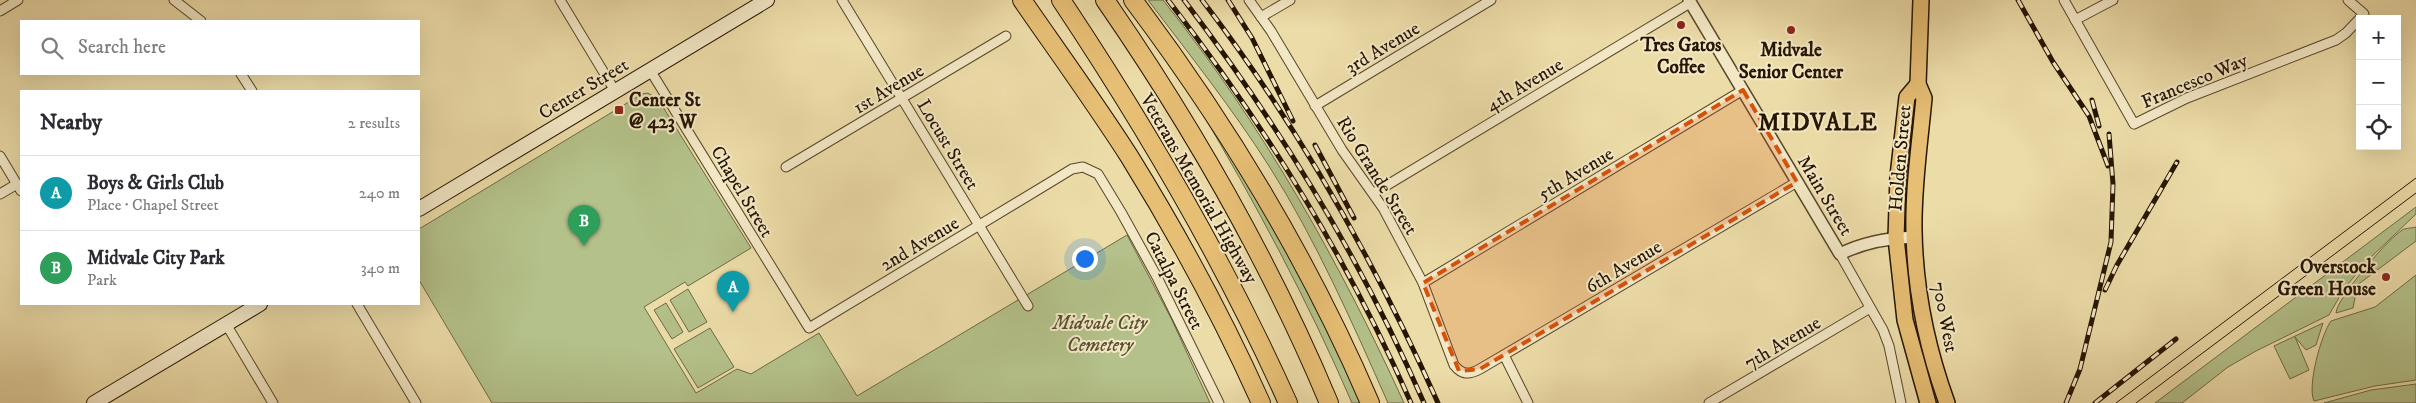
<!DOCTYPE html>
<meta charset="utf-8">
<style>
:root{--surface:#fff;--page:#f2f2f3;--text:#2b2b33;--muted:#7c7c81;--line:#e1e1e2;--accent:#8f2418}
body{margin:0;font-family:"IM FELL DW Pica",serif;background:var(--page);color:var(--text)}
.controls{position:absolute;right:15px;top:15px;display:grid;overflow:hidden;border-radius:0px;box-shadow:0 5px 20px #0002}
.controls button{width:45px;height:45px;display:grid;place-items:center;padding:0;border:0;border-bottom:1px solid var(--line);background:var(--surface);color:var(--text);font:25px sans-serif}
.you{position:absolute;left:1084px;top:258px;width:18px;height:18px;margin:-12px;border:4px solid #fff;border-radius:50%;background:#1a73e8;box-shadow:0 0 0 8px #1a73e833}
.badge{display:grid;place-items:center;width:32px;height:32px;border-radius:50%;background:var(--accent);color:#fff;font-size:16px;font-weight:700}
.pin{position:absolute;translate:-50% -41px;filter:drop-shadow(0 1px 2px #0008)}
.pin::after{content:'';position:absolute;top:26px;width:18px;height:15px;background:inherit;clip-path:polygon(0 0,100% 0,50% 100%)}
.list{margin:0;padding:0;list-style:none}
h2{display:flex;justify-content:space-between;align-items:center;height:65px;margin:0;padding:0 20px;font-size:21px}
h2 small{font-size:16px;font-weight:400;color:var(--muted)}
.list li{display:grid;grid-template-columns:32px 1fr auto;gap:15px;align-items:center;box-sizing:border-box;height:75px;padding:0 20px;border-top:1px solid var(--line)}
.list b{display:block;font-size:19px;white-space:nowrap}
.list p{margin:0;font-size:16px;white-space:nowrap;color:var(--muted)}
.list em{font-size:16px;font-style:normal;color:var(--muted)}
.icon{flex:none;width:28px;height:28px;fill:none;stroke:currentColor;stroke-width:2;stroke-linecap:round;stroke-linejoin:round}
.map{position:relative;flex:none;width:2416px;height:403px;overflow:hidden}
.search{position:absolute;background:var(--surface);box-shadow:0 5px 20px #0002;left:20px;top:20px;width:400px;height:55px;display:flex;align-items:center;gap:12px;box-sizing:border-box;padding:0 18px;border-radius:0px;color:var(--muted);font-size:19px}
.panel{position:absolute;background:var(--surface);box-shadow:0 5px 20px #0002;left:20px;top:90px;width:400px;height:215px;border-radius:0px}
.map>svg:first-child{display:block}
.green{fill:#b4c18a;stroke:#6d6b45}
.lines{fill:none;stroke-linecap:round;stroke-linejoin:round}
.minor-casing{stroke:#58472a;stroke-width:11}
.tertiary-casing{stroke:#58472a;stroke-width:14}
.secondary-casing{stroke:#261500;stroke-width:16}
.primary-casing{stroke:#261500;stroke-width:18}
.motorway-casing{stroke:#261500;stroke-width:20}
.minor{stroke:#f3e8c6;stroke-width:9}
.tertiary{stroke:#f3e8c6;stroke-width:11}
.secondary{stroke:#f3e8c6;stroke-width:14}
.primary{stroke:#e6be74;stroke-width:15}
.motorway{stroke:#e6be74;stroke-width:18}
.tram{stroke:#261500;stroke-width:1}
.rail-casing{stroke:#261500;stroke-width:5}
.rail{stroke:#f3e8c6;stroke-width:3;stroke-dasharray:9;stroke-linecap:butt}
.marked{fill:#d5520b;fill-opacity:0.2;stroke:#d5520b;stroke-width:4;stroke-dasharray:10 6;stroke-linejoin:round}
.poi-dot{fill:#8f2418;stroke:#f3e8c6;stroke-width:2}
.labels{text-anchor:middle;stroke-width:4;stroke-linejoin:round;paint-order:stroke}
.poi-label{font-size:19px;font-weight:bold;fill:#261500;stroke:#f3e8c6}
.street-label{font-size:19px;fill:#261500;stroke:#f3e8c6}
.park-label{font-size:19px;font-style:italic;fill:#585130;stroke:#f3e8c6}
.district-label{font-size:24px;font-weight:bold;letter-spacing:1px;fill:#261500;stroke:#f3e8c6}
</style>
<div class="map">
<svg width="2416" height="403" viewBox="0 0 2416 403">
<rect width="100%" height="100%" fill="#ecdca8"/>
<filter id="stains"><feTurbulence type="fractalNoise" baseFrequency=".004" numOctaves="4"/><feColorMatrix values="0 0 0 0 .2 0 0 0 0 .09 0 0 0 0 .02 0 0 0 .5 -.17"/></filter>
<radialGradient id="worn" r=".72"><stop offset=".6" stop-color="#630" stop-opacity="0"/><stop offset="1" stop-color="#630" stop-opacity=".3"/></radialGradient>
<g class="green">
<path d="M 1148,0 L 1163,0 C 1261,123 1339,260 1404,403 L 1388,403 C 1352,322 1316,240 1269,166 C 1232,108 1189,54 1148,0 Z"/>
<path d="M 648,93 L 658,99 L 751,248 L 688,286 L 685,282 L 644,307 L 696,393 L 737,369 L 751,374 L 819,333 L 857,396 L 1127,235 L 1171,318 L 1210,403 L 492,403 L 419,280 L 419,229 L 642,94 Z"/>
<path d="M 1198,106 L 1277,226 L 1364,403 L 1352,403 C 1308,301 1255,202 1198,106 Z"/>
<path d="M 2416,207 L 2416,214 L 2366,262 L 2344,289 L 2329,315 L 2256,351 L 2228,367 L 2182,403 L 2155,403 Z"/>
<path d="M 2416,227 L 2416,241 L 2356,286 L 2358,290 L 2353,294 L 2355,298 L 2353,308 L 2336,313 C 2336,299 2390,236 2404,229 C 2408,228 2413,228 2416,227 Z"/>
<path d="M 2416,275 L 2416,380 L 2375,386 L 2314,401 C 2307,386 2321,335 2331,321 L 2375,307 Z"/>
<path d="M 688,289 L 707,322 L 689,332 L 670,300 Z"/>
<path d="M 666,303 L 683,332 L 672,339 L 654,310 Z"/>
<path d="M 2323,323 L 2316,345 L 2306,350 L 2295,337 L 2309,370 L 2290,379 L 2274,346 Z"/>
<path d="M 710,328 L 734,367 L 698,388 L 674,349 Z"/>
<path d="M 2416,384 L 2416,403 L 2324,403 L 2371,390 Z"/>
</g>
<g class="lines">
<g class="minor-casing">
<g id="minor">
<path d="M 174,0 L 201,21"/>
<path d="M 560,0 L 615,91"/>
<path d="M 842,0 L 1028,306"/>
<path d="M 1249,0 L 1271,31 L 1342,150 L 1383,208 L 1423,283 L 1454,365 C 1462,375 1469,375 1480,369 L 1797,182"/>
<path d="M 2064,0 L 2134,124 L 2187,98 L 2336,40 L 2346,33 L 2364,14 L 2348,0"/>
<path d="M 0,11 L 18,0"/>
<path d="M 1261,17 L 1290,0"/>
<path d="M 2075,20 L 2113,0"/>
<path d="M 650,70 L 809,328 L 1054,180 L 1072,169 L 1083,167 L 1098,174 L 1121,212 L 1157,277 L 1219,403"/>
<path d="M 241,74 L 252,91"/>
<path d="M 1315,106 L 1491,0"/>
<path d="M 0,156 L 21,191"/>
<path d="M 786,167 L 1006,36"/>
<path d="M 1374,193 L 1690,3"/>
<path d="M 0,194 L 17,184"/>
<path d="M 1840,254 L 1883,330 L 1889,346 L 1901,403"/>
<path d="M 1423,283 L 1743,90"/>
<path d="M 357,304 L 416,403"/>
<path d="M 226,324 L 273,403"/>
<path d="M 1504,355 L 1528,403"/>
<path d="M 1709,403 L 1870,308"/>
</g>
</g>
<g class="tertiary-casing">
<path id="tertiary" d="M 1689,0 L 1840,254 C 1864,242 1888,238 1914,237"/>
</g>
<g class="secondary-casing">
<g id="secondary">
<path d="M 419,209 L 767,0"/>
<path d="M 94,403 L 260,304"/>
</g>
</g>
<g class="primary-casing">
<g id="primary">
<path d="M 1921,0 L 1918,84 L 1924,98 C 1920,142 1913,187 1914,231 C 1915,290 1927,348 1947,403"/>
<path d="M 1918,84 L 1907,97 L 1898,176 L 1896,238 L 1905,320 L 1928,403"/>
</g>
</g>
<g class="motorway-casing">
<g id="motorway">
<path d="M 1022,0 C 1058,52 1095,103 1129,156 C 1178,235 1223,318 1261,403"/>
<path d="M 1061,0 C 1147,129 1225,262 1288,403"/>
<path d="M 1105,0 C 1192,126 1270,262 1329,403"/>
<path d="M 1133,0 C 1227,125 1308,258 1370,403"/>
</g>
</g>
<use href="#minor" class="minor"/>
<use href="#tertiary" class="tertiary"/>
<use href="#secondary" class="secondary"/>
<use href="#primary" class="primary"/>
<use href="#motorway" class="motorway"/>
<g class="tram">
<path d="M 2116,403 L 2416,178"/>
<path d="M 2136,403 L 2416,193"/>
</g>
<g class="rail-casing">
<g id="rail">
<path d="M 1168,0 C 1264,124 1348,259 1411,403"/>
<path d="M 1184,0 C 1279,125 1361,259 1424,403"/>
<path d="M 1202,0 C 1297,124 1374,260 1438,403"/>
<path d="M 1228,0 L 1252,38 L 1293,121"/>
<path d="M 2018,0 L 2053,62 L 2089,116 L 2108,166"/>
<path d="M 2092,100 L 2099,126"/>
<path d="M 1315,145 L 1354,218"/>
<path d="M 2105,290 L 2117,265 L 2177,162"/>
<path d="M 2066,403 L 2080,369 L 2111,242 L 2113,184 L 2109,134"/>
<path d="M 2095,403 L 2176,339"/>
</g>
</g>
<use href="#rail" class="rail"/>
</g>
<path class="marked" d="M 1743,90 L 1797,182 L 1480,369 L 1459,371 L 1423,283 Z"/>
<g class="poi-dot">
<circle cx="1681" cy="25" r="5"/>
<circle cx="1791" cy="30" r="5"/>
<rect x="614" y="105" width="10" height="10" rx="2.5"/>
<circle cx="2386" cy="277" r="5"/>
</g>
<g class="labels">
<g class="poi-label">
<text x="1681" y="51">Tres Gatos<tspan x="1681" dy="22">Coffee</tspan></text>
<text x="1791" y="56">Midvale<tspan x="1791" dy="22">Senior Center</tspan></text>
<text x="629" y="106" text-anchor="start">Center St<tspan x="629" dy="22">@ 423 W</tspan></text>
<text x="2376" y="273" text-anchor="end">Overstock<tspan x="2376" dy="22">Green House</tspan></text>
</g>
<g class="street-label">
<text transform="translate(1382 47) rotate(-31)" y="7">3rd Avenue</text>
<text transform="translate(2194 80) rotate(-23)" y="7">Francesco Way</text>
<text transform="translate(1524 84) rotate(-31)" y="7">4th Avenue</text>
<text transform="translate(583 88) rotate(-31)" y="7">Center Street</text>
<text transform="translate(888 88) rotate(-31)" y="7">1st Avenue</text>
<text transform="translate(949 144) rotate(59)" y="7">Locust Street</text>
<text transform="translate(1899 158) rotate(-85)" y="7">Holden Street</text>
<text transform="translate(1575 173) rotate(-31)" y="7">5th Avenue</text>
<text transform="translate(1378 175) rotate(58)" y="7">Rio Grande Street</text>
<text transform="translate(1200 188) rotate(60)" y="7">Veterans Memorial Highway</text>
<text transform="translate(743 191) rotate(59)" y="7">Chapel Street</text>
<text transform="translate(1826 195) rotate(59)" y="7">Main Street</text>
<text transform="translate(919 243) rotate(-31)" y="7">2nd Avenue</text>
<text transform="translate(1623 266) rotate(-31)" y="7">6th Avenue</text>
<text transform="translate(1175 280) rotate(63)" y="7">Catalpa Street</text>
<text transform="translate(1946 317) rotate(79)" y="7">700 West</text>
<text transform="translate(1782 342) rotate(-31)" y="7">7th Avenue</text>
</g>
<g class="park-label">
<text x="1100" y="329">Midvale City<tspan x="1100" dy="22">Cemetery</tspan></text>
</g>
<g class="district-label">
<text x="1818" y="130">MIDVALE</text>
</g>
</g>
<rect width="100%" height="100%" filter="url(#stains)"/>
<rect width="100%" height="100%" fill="url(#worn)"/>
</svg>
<div class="controls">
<button>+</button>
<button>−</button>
<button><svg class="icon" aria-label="locate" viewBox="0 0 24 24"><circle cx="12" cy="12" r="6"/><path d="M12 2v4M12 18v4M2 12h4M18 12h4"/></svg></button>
</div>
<div class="you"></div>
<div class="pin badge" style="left:733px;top:312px;background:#0f9aa8">A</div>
<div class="pin badge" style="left:584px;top:246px;background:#2e9e5b">B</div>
<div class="search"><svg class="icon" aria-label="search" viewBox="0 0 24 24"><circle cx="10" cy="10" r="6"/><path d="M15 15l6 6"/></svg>Search here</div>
<section class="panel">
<h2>Nearby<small>2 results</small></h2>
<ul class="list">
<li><span class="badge" style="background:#0f9aa8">A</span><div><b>Boys &amp; Girls Club</b><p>Place · Chapel Street</p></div><em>240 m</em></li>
<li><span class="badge" style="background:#2e9e5b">B</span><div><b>Midvale City Park</b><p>Park</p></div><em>340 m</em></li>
</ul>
</section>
</div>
